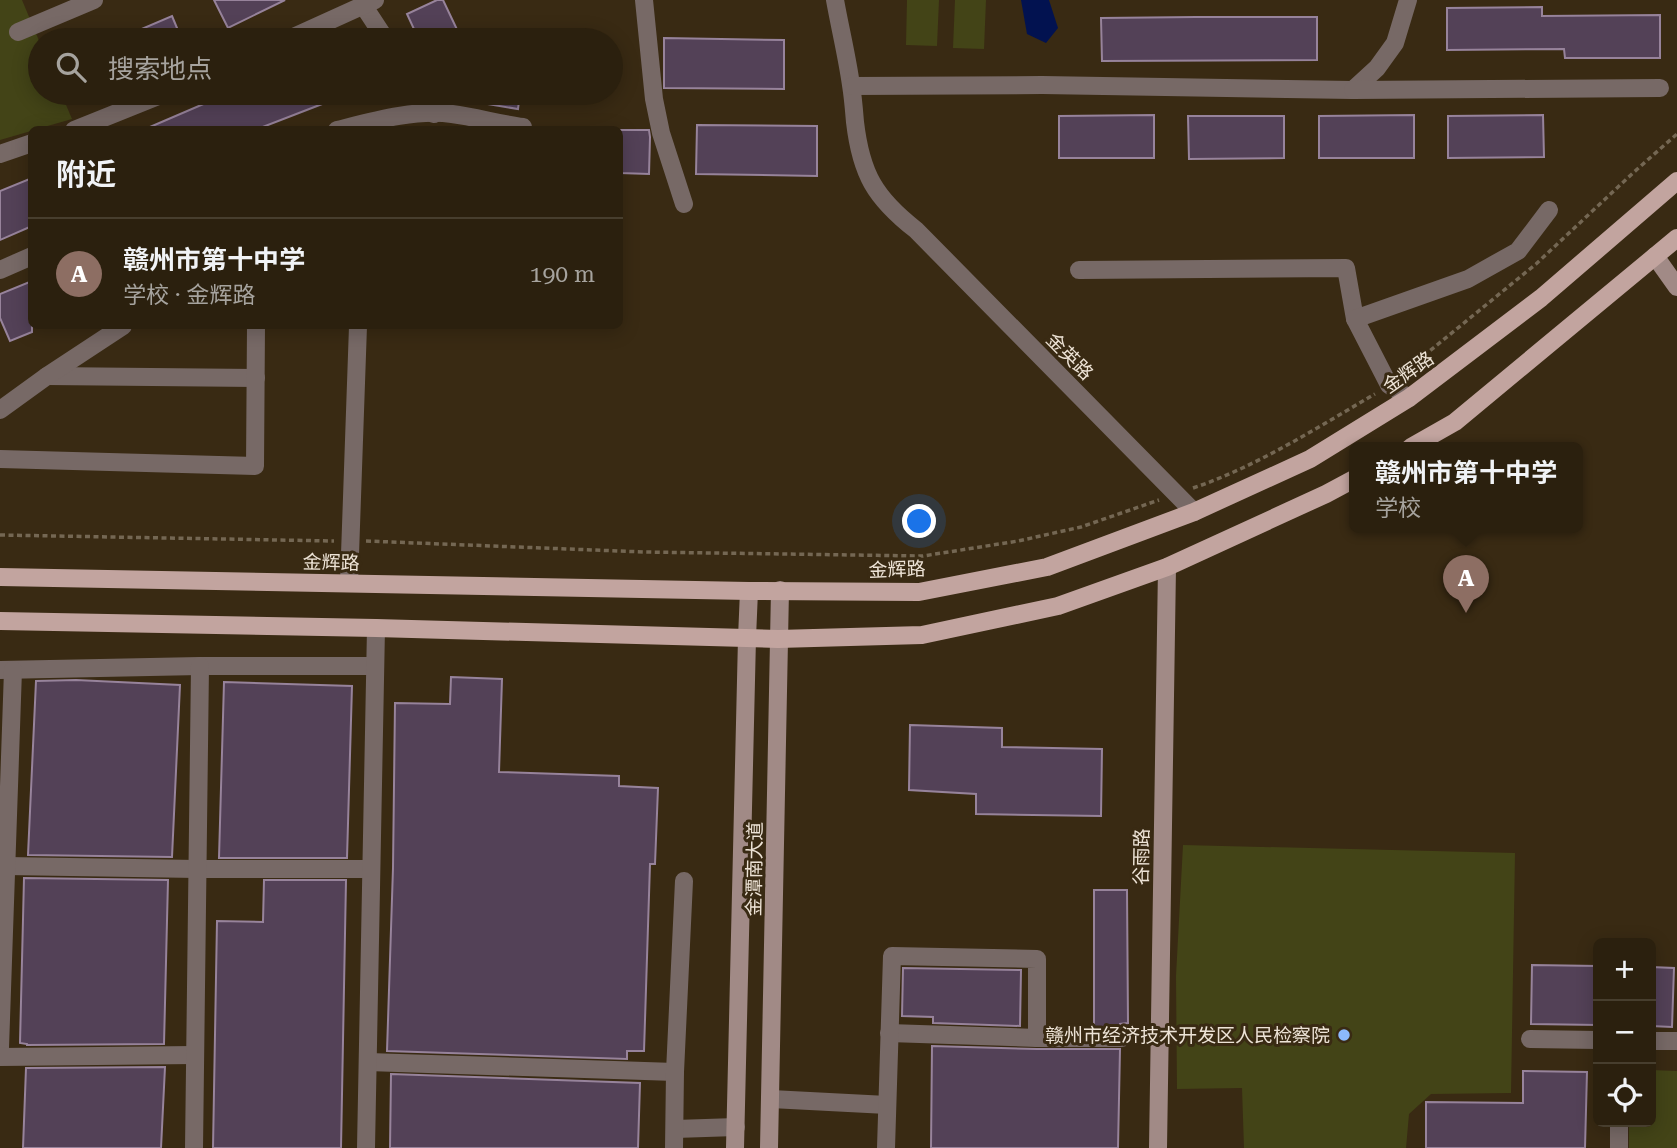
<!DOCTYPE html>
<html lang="zh">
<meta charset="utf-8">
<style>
:root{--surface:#2b200e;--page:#372d1c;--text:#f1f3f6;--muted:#a6a39e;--line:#473e2e;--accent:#2563eb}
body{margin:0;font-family:"Roboto Serif","Noto Sans SC",serif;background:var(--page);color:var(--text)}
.controls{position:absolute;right:21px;bottom:21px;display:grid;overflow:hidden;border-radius:10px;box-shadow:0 4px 18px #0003}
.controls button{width:63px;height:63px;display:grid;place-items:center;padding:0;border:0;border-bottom:2px solid var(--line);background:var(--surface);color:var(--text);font:35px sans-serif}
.you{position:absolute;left:920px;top:522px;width:24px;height:24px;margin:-18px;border:5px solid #fff;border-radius:50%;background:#1a73e8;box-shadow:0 0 0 10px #1a73e833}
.badge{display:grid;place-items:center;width:46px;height:46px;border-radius:50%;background:var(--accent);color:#fff;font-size:23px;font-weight:700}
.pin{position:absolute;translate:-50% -58px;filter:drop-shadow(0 2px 4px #0008)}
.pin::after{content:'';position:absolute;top:37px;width:24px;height:21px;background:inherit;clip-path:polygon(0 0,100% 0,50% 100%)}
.popup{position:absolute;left:1349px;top:442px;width:234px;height:91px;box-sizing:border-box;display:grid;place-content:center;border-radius:10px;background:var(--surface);filter:drop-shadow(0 2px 5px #0005);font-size:23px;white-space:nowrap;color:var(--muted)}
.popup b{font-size:26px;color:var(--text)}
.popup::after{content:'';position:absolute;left:50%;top:100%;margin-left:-14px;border:14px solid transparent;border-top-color:var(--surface)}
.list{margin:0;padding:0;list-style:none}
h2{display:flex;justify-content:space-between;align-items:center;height:91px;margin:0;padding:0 28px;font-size:30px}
h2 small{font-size:23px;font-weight:400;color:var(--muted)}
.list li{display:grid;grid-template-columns:46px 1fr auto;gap:21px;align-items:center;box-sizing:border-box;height:112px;padding:0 28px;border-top:2px solid var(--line)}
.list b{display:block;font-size:26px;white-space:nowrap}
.list p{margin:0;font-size:23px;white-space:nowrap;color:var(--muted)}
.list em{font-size:23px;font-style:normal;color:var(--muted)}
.icon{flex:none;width:38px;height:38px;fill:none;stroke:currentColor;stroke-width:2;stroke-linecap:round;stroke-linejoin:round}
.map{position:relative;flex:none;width:1677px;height:1148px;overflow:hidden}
.search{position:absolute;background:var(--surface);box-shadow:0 4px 18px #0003;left:28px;top:28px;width:595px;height:77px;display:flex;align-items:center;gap:18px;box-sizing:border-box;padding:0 24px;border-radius:38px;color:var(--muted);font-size:26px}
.panel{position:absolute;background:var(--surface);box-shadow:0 4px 18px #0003;left:28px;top:126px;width:595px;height:203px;border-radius:10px}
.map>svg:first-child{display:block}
.green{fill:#434417}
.water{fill:#021250}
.building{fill:#534157;stroke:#97839b;stroke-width:2}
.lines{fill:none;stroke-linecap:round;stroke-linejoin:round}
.path{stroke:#746753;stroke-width:3.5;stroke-dasharray:5 3.5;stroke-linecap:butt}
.street{stroke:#776966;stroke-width:18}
.secondary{stroke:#a18a86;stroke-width:18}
.primary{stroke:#c2a49f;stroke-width:18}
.poi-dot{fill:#8cb9fc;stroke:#392a13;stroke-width:2.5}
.labels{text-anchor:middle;stroke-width:6;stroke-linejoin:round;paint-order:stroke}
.street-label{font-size:19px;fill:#ede3d6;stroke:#392a13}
.poi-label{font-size:19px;fill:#ede3d6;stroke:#392a13;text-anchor:end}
</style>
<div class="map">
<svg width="1677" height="1148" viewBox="0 0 1677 1148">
<rect width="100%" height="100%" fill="#392a13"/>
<g class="green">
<path d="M 0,0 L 22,0 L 40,43 L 40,93 L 61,93 L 72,119 L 37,129 L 32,130 L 31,131 L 0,140 Z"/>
<path d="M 907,0 L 939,0 L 937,46 L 906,45 Z"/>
<path d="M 955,0 L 986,0 L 984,49 L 953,48 Z"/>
<path d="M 1183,845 L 1515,853 L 1511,1093 L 1431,1094 L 1409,1114 L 1406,1148 L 1244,1148 L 1242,1088 L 1177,1089 L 1176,976 Z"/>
<path d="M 1651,1070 L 1677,1071 L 1677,1148 L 1629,1148 L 1629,1122 L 1651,1122 Z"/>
</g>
<path class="water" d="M 1021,0 L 1049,0 L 1058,28 L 1046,43 L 1027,34 Z"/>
<g class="building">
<path d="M 214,0 L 285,0 L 228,28 Z"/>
<path d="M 437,0 L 443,0 L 462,40 L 419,40 L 407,14 Z"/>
<path d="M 1542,7 L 1542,16 L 1660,15 L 1660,58 L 1565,58 L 1564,49 L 1447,50 L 1447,8 Z"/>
<path d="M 172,16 L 182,40 L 116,40 Z"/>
<path d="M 1196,17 L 1317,17 L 1317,60 L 1102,61 L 1101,18 Z"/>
<path d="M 664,38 L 784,40 L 784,89 L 664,88 Z"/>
<path d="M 229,93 L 347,93 L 348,94 L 255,130 L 143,130 Z"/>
<path d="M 470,93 L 520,93 L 518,109 L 469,101 Z"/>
<path d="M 1154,115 L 1154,158 L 1059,158 L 1059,116 Z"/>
<path d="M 1414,115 L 1414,158 L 1319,158 L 1319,116 Z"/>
<path d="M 1543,115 L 1544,157 L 1448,158 L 1448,116 Z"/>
<path d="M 1188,116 L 1284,116 L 1284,158 L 1189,159 Z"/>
<path d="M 697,125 L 817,126 L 817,176 L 696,174 Z"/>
<path d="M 620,130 L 649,130 L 650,137 L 649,174 L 620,173 Z"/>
<path d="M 32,178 L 32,226 L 0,240 L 0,191 Z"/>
<path d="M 32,281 L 32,332 L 10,341 L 0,318 L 0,294 Z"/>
<path d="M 451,677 L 502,679 L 499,772 L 619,776 L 619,786 L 658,788 L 655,864 L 650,864 L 644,1051 L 627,1051 L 627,1059 L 387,1051 L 393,868 L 395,703 L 450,704 Z"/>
<path d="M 76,680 L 180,685 L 172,857 L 28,855 L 36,681 Z"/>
<path d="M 224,682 L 352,686 L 347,858 L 219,858 Z"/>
<path d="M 910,725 L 1002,728 L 1002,747 L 1102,749 L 1101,816 L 976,814 L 976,794 L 909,790 Z"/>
<path d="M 24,878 L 168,880 L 164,1044 L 27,1045 L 27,1044 L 20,1043 Z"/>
<path d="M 264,880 L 346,880 L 341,1148 L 213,1148 L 217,921 L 263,922 Z"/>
<path d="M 1094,890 L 1127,890 L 1128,1023 L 1120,1024 L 1120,1027 L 1094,1027 Z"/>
<path d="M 1532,965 L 1598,966 L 1598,1025 L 1531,1024 Z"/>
<path d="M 1651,967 L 1674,968 L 1672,1027 L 1651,1026 Z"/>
<path d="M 903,968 L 1021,970 L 1020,1026 L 933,1023 L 933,1017 L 902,1016 Z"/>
<path d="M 932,1046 L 1037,1049 L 1120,1049 L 1118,1148 L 931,1148 Z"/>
<path d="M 165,1067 L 161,1148 L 23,1148 L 26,1068 Z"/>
<path d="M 1523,1071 L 1587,1072 L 1585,1148 L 1426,1148 L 1426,1102 L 1523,1103 Z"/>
<path d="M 391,1074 L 640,1083 L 638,1148 L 390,1148 Z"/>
</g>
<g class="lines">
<g class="path">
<path d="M 1404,372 L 1536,264 L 1634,172 L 1677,134"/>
<path d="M 1193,488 C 1256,467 1318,427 1375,394"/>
<path d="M 0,535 L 334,541"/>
<path d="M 366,541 L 644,552 L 923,556 L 1018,541 L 1081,527 L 1159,500"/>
</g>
<g class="street">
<path d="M 644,0 L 654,99 L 661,133 L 684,204"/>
<path d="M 835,0 C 840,28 847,56 851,85 C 853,97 854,110 855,122 C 861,174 875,198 916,230 L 1194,512"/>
<path d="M 363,5 L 386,40"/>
<path d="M 18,32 L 94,0"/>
<path d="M 287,40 L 375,0"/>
<path d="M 852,86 L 1042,85 L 1353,90 L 1377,68 L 1395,43 L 1408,0"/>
<path d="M 1353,90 L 1660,88"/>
<path d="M 420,93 L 434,114"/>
<path d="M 74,130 L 166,93"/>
<path d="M 337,130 C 373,121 415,109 452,114 C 476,117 499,124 523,127"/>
<path d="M 0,154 L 32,143"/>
<path d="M 0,270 L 32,256"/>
<path d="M 1079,270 L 1346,268 L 1355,319"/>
<path d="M 47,376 L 256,378"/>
<path d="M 1409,398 L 1389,385 L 1355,319 L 1468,279 L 1518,251 L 1549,210"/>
<path d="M 0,410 L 47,376 L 123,326"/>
<path d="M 0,459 L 255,466 L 256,326"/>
<path d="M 349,583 L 358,326"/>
<path d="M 0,670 L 200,666 L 375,666"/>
<path d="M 6,866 L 197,869 L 371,869"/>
<path d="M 889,1033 L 1037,1038 L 1122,1038"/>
<path d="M 1530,1039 L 1598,1040"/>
<path d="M 1651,1041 L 1677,1041"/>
<path d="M 0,1048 L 13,670"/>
<path d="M 0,1057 L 195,1055"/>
<path d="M 368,1062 L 675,1072"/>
<path d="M 771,1099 L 887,1105"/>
<path d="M 675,1129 L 736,1127"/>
<path d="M 194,1148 L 200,666"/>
<path d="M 366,1148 L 376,628"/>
<path d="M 674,1148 L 675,1072 L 684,881"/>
<path d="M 886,1148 L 892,956 L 1037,959 L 1037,1038"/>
<path d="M 1619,1148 L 1619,1122"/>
</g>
<g class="secondary">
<path d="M 1655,256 L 1677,287"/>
<path d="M 735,1148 L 747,638 L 749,591"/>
<path d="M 769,1148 L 780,590"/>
<path d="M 1158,1148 L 1167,567"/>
</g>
<g class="primary">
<path d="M 1411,447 L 1455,422 L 1677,238"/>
<path d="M 0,577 L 749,591 L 919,592 L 1047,567 L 1194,512 L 1310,459 L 1409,398 L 1541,298 L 1677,181"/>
<path d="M 0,621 L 376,628 L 778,639 L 922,635 L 1058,606 L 1167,567 L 1326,494 L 1354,479"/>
</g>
</g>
<circle class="poi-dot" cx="1344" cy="1035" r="7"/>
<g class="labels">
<g class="street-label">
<text transform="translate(1070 356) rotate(45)" y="7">金英路</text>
<text transform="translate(1408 372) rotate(-35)" y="7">金辉路</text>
<text transform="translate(331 562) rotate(1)" y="7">金辉路</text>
<text transform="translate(897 569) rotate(-2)" y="7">金辉路</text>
<text transform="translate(1141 857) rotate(-89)" y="7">谷雨路</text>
<text transform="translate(754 869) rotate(-89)" y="7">金潭南大道</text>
</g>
<g class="poi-label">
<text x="1330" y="1042">赣州市经济技术开发区人民检察院</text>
</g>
</g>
</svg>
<div class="controls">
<button>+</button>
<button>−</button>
<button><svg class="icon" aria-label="locate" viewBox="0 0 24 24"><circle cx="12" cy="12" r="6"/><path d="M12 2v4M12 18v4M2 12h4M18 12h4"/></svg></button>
</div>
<div class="you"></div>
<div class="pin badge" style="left:1466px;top:613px;background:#8d6e63">A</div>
<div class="popup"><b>赣州市第十中学</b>学校</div>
<div class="search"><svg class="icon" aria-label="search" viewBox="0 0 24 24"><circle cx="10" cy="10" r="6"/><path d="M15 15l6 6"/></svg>搜索地点</div>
<section class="panel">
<h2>附近<small></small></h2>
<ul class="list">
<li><span class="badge" style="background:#8d6e63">A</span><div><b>赣州市第十中学</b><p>学校 · 金辉路</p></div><em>190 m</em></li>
</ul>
</section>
</div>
